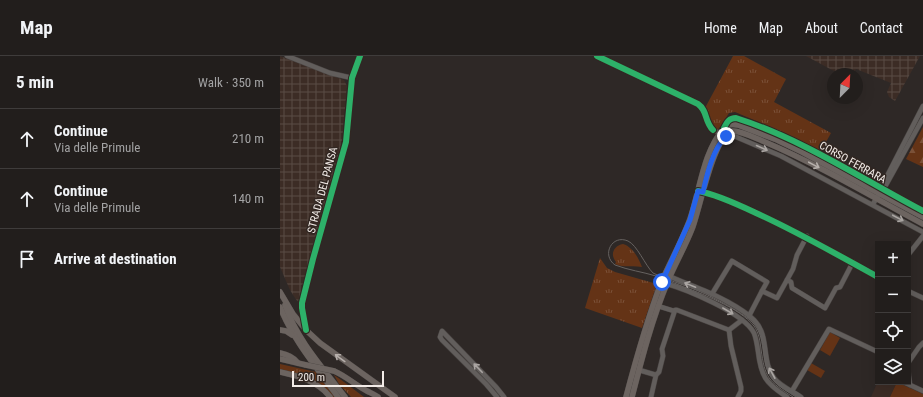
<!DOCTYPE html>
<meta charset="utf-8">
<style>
:root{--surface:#221e1c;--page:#2e2b29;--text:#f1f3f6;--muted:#a2a2a3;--line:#3f3c3b}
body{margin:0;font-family:"Roboto Condensed",sans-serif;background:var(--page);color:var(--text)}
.controls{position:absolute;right:12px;bottom:12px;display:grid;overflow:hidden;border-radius:0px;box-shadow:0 4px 16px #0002}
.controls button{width:36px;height:36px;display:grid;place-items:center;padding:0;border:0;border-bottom:1px solid var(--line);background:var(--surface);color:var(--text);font:20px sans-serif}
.compass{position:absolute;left:547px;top:12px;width:36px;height:36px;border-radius:50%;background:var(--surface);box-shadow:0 4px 16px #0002;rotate:24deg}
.scale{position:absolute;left:12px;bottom:10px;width:92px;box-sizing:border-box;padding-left:4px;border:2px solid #f3ece8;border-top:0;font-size:11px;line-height:14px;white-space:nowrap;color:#f3ece8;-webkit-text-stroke:3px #322722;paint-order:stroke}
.stop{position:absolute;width:12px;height:12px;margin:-9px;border:3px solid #2563eb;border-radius:50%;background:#fff}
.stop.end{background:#2563eb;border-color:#fff;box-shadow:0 1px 4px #0008}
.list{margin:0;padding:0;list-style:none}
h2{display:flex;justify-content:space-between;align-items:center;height:52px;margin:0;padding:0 16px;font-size:17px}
h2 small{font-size:13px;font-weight:400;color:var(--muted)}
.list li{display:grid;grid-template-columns:26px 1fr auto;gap:12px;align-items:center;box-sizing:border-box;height:60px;padding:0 16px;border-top:1px solid var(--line)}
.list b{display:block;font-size:15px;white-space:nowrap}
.list p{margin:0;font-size:13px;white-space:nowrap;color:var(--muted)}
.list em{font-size:13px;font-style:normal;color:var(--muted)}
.icon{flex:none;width:22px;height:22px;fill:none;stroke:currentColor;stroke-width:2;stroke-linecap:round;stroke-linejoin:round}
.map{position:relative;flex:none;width:643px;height:341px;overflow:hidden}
header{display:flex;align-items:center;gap:24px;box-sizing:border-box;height:56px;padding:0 20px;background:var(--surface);border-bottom:1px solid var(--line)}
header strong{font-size:19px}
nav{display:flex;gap:22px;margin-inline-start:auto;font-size:14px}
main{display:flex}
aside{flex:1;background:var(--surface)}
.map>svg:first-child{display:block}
.built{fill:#3c2c25}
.industrial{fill:url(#industrial-grid)}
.grass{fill:url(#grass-tufts)}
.forest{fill:url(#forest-firs)}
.park{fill:#643316}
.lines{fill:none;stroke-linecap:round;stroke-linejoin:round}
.minor-casing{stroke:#4a4543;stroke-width:5.5}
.major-casing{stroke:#4a4543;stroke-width:6}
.minor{stroke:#625e5c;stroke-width:4.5}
.major{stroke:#6c6460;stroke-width:5.5}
.tram{stroke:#666260;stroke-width:1}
.major-bridge-casing{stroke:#4a4543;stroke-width:6;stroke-linecap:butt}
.major-bridge{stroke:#6c6460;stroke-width:5.5}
.cycleway-casing{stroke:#322722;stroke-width:8}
.cycleway{stroke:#2db169;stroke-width:6}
.oneway{stroke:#aaa5a2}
.oneway2{stroke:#b6afab}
.route{stroke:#2563eb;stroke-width:5}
.labels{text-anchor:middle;stroke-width:3;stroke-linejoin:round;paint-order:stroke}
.street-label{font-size:11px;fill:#f3ece8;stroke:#322722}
</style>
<header>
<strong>Map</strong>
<nav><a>Home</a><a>Map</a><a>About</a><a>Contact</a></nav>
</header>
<main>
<aside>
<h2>5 min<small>Walk · 350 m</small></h2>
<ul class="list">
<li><svg class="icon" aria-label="ahead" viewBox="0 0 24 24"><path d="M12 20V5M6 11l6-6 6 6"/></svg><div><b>Continue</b><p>Via delle Primule</p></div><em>210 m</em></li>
<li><svg class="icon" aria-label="ahead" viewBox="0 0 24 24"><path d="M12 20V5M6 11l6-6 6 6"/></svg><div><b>Continue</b><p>Via delle Primule</p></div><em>140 m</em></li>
<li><svg class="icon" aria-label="arrive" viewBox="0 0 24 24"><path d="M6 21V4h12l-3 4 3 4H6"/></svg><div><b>Arrive at destination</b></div></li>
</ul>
</aside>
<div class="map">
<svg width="643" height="341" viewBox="0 0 643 341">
<defs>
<pattern id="industrial-grid" width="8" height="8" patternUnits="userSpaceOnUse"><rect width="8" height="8" fill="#3c2c25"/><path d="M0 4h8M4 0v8" fill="none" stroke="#594b45"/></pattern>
<pattern id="grass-tufts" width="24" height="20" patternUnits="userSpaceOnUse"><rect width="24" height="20" fill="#643316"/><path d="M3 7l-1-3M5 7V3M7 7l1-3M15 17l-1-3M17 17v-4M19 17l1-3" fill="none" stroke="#7b5138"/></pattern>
<pattern id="forest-firs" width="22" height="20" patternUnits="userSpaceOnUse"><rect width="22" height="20" fill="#643316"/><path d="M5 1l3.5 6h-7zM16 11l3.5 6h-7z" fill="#7b5138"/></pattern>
</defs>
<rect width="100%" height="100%" fill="#2e2826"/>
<path class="built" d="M 598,325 L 617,326 L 610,341 L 591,341 Z"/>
<g class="industrial">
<path d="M 0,0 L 64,24 L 67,30 L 62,85 L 18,246 L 15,242 L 10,234 L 0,211 Z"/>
<path d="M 526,0 L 640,0 L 615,45 L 609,41 L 607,36 L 611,27 L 576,13 L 573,18 L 563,18 L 552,14 Z"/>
</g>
<g class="grass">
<path d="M 453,0 L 464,0 L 506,23 L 494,46 L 551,77 L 541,95 L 505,77 L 455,56 L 449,57 L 438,74 C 429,72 426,60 425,52 Z"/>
<path d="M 343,188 C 353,191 359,203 362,211 C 353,209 344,212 335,208 L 336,206 C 330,199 333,190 343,188 Z"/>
<path d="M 320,202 L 327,212 L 335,216 L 377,228 L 362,272 L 305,252 Z"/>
<path d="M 0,308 L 36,316 L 55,341 L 53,341 C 40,323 20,318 0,313 Z"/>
<path d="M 54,319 C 65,326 74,334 84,341 L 71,341 L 59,328 Z"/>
</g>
<path class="forest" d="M 643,71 L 643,111 L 626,103 Z"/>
<g class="park">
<path d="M 550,276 L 560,282 L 550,300 L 540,294 Z"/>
<path d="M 531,307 L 545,315 L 541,322 L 527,314 Z"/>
<path d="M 617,326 L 643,338 L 643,341 L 610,341 Z"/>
</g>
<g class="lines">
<g class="minor-casing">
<g id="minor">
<path d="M 7,0 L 50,17 L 72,22"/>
<path d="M 317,0 L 418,48 L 422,51 L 430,71 L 433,74 L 440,77"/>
<path d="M 444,72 C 447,66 449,62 456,62 C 522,83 582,123 643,155"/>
<path d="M 446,80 L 454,80 L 501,100 L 643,176"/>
<path d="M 602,133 L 606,129 L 643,62"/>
<path d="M 420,135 C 434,138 449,145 463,151 C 510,171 554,196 598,221"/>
<path d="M 593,148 L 602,133 L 603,128 L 643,50"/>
<path d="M 628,199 L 643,180"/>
<path d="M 387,219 C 397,224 408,228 418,232 C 434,238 462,252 474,264 C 490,280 481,305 494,322 C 500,330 512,335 521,341"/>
<path d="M 507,224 L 511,226 L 512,232 L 545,252 L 556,232 L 560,231 L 573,206"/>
<path d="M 384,227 C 406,233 464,257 474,277 C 476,282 477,288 478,295 C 481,320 485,327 507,341"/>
<path d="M 628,235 L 643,242"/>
<path d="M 432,238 L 452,205 L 487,226 L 482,235"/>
<path d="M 378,250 L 394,255"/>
<path d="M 469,260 L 482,235 L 497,242 L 513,213 L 517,199 L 527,180"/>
<path d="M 26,274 L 22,252 L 22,247 L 33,203 L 66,86 L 72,22 L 80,0"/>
<path d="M 449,274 L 451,290 L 461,331 L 461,335 L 458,341"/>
<path d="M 628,307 L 639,291 L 643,287"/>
<path d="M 359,314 L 376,319"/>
<path d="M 623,326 L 630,329 L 628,314"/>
<path d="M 630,329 L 643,335"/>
<path d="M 512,335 L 549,273 L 598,296"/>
<path d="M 217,341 L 206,328 L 162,284 L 160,281 L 162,275 L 216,331 L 224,341"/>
<path d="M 371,341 L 376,319 L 379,316 L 383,300 L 382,293 L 395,254 L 397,254 L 449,274 L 462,264"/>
</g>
</g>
<g class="major-casing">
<g id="major">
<path d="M 0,236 L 13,258 L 26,274 L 40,287 L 115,341"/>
<path d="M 5,249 C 17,284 43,312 65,341"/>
<path d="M 0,251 C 13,284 37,312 58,341"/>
<path d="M 0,274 L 6,275 L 12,279"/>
<path d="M 0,297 C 8,299 13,301 18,307"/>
<path d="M 0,303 L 26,309"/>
<path d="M 54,315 C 66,320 75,329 87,335 C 91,337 94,338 98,341"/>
<path d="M 0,316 C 18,320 38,325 50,341"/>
<path d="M 346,341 C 356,303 367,264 381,227 C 390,206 402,185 410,163 C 420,134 423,96 444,72 C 447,68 452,68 458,69 L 497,84 L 522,96 L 643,161"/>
<path d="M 352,341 C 362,302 372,263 388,225 C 395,208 405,191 412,173 C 419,157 434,76 453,75 C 462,75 477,83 485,86 C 539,109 591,140 643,168"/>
</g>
</g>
<use href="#minor" class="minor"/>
<use href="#major" class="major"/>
<path class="tram" d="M 513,341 C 488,325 485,322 481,293 C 480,285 479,277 474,270 C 460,252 420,237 399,229 C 392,226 384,223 376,220 C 363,216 348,214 335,209 C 321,199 332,178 348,185 C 357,189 365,209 373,217 C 387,224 402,228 416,234 C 431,240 444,247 457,255 C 463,259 470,263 474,268 C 488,285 479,309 494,325 C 500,332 509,336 516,341"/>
<g class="major-bridge-casing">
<path id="major-bridge" d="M 26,309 L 54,315"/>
</g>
<use href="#major-bridge" class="major-bridge"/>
<g class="cycleway-casing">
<g id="cycleway">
<path d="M 317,0 L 418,48 C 428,55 424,65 433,74"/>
<path d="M 444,72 C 447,66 449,62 456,62 C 522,83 582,123 643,155"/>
<path d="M 418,135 C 436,138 459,149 476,157 C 518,176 558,199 598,221"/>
<path d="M 26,274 L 22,252 L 22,247 L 33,203 L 66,86 L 72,22 L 80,0"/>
</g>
</g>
<use href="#cycleway" class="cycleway"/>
</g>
<defs><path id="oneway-shaft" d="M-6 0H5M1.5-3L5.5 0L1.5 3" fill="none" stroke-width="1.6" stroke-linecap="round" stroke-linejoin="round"/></defs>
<g class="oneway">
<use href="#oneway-shaft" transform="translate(482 92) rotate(24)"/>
<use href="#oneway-shaft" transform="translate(618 162) rotate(28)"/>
<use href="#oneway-shaft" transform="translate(410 229) rotate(-158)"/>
<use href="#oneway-shaft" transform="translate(448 255) rotate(30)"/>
<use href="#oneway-shaft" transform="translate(198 312) rotate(-134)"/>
<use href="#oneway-shaft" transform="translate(492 317) rotate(-119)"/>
</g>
<g class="oneway2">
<use href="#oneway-shaft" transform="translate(534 109) rotate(28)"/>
<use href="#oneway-shaft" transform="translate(60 302) rotate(-144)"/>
</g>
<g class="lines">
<path class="route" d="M 382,226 L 410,164 L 418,135 L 423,136 C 427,118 433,93 446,80"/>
</g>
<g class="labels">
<g class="street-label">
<text transform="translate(573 106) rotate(29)" y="4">CORSO FERRARA</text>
<text transform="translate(42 134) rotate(-75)" y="4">STRADA DEL PANSA</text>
</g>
</g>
</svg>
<div class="controls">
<button>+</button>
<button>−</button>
<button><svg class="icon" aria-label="locate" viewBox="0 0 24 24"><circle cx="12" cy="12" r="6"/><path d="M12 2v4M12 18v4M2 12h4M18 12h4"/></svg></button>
<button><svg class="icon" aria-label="layers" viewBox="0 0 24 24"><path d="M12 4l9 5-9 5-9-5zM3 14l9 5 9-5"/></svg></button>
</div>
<svg class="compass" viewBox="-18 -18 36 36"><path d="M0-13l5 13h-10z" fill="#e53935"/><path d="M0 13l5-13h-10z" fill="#a2a2a3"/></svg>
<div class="scale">200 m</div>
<div class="stop" style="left:382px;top:226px"></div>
<div class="stop end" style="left:446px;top:80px"></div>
</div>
</main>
